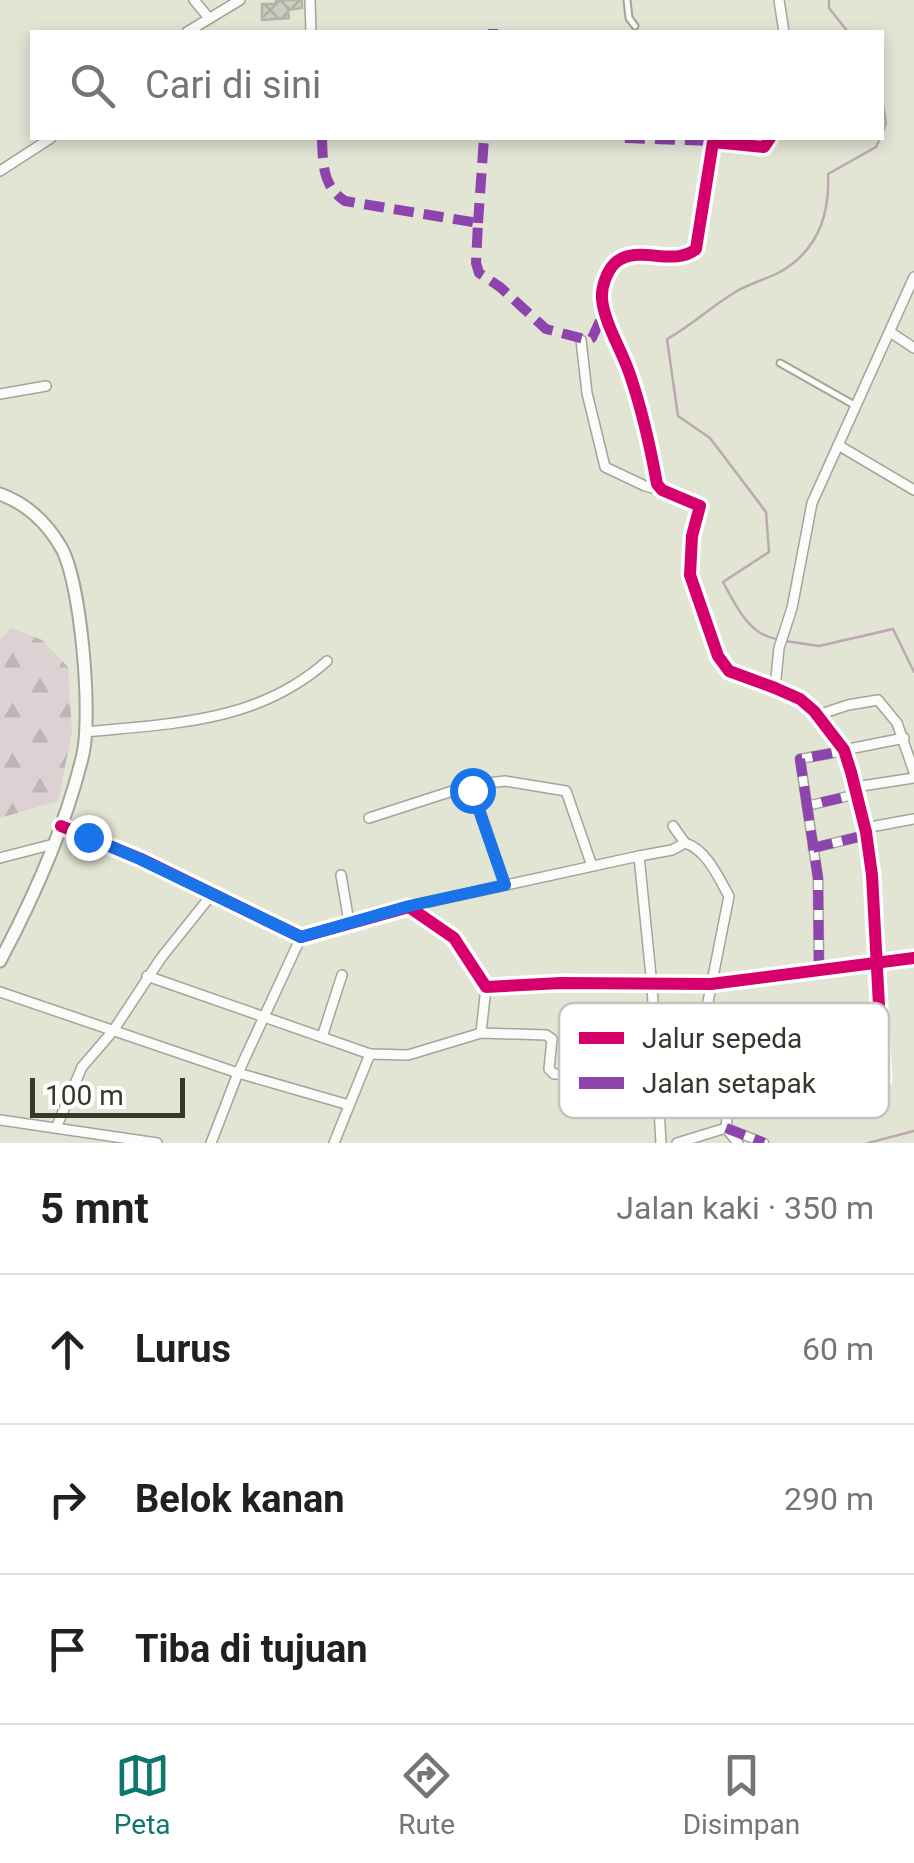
<!DOCTYPE html>
<html lang="id">
<meta charset="utf-8">
<style>
:root{--surface:#fff;--page:#f2f2f2;--text:#202124;--muted:#757577;--line:#e0e0e0;--accent:#0f766e}
body{margin:0;font-family:Roboto,sans-serif;background:var(--page);color:var(--text)}
.scale{position:absolute;left:30px;bottom:25px;width:155px;box-sizing:border-box;padding-left:10px;border:5px solid #37372c;border-top:0;font-size:28px;line-height:35px;white-space:nowrap;color:#37372c;-webkit-text-stroke:8px #fff;paint-order:stroke}
.stop{position:absolute;width:30px;height:30px;margin:-22px;border:8px solid #1a73e8;border-radius:50%;background:#fff}
.stop.end{background:#1a73e8;border-color:#fff;box-shadow:0 2px 10px #0008}
.list{margin:0;padding:0;list-style:none}
h2{display:flex;justify-content:space-between;align-items:center;height:130px;margin:0;padding:0 40px;font-size:42px}
h2 small{font-size:32px;font-weight:400;color:var(--muted)}
.list li{display:grid;grid-template-columns:65px 1fr auto;gap:30px;align-items:center;box-sizing:border-box;height:150px;padding:0 40px;border-top:2px solid var(--line)}
.list b{display:block;font-size:38px;white-space:nowrap}
.list em{font-size:32px;font-style:normal;color:var(--muted)}
.icon{flex:none;width:55px;height:55px;fill:none;stroke:currentColor;stroke-width:2;stroke-linecap:round;stroke-linejoin:round}
.map{position:relative;flex:none;width:914px;height:1143px;overflow:hidden}
.search{position:absolute;background:var(--surface);box-shadow:0 5px 15px #0003;left:30px;right:30px;top:30px;height:110px;display:flex;align-items:center;gap:25px;box-sizing:border-box;padding:0 35px;border-radius:0px;color:var(--muted);font-size:38px}
.sheet{height:580px;background:var(--surface)}
nav{display:flex;justify-content:space-around;align-items:center;box-sizing:border-box;height:140px;border-top:2px solid var(--line);background:var(--surface);font-size:28px;color:var(--muted)}
nav a{display:grid;justify-items:center;gap:5px}
nav .on{color:var(--accent)}
.map>svg:first-child{display:block}
.forest{fill:url(#forest-firs)}
.lines{fill:none;stroke-linecap:round;stroke-linejoin:round}
.stream{stroke:#bba8b1;stroke-width:2.5}
.building{fill:url(#building-cross-hatch);stroke:#b3b4a7;stroke-width:2.5}
.service-casing{stroke:#a4a599;stroke-width:9}
.pedestrian-casing{stroke:#a4a599;stroke-width:11}
.minor-casing{stroke:#a4a599;stroke-width:12}
.tertiary-casing{stroke:#a4a599;stroke-width:15}
.service{stroke:#fbfbf9;stroke-width:5}
.pedestrian{stroke:#fbfbf9;stroke-width:8}
.minor{stroke:#fbfbf9;stroke-width:9}
.tertiary{stroke:#fbfbf9;stroke-width:11}
.quiet{stroke:#8e44ad;stroke-width:10;stroke-dasharray:20 10;stroke-linecap:butt}
.cycleway-casing{stroke:#fff;stroke-width:19}
.cycleway{stroke:#d6006c;stroke-width:12}
.route{stroke:#1a73e8;stroke-width:12}
.key{fill:#fff;stroke:#c3c3c0;stroke-width:2.5}
.key-label{font-size:28px;fill:#37372c}
</style>
<div class="map">
<svg width="914" height="1143" viewBox="0 0 914 1143">
<defs>
<pattern id="forest-firs" width="22" height="20" patternUnits="userSpaceOnUse" patternTransform="scale(2.5)"><rect width="22" height="20" fill="#ded1d4"/><path d="M5 1l3.5 6h-7zM16 11l3.5 6h-7z" fill="#bfb4b6"/></pattern>
<pattern id="building-cross-hatch" width="8" height="8" patternUnits="userSpaceOnUse" patternTransform="scale(2.5)"><rect width="8" height="8" fill="#cbccbf"/><path d="M0 0l8 8M0 8l8-8" fill="none" stroke="#afb0a4"/></pattern>
</defs>
<rect width="100%" height="100%" fill="#e2e4d4"/>
<path class="forest" d="M 11,628 L 42,640 L 68,667 L 72,732 L 58,801 L 0,818 L 0,640 Z"/>
<g class="lines">
<g class="stream">
<path d="M 829,0 L 829,8 L 848,32"/>
<path d="M 882,99 L 886,123 L 882,134"/>
<path d="M 777,639 C 749,635 736,606 723,582 L 769,552 L 766,512 L 710,438 L 678,416 L 667,339 C 692,325 713,305 737,291 C 751,283 767,279 780,272 C 817,251 830,215 828,174 L 876,147 L 880,138"/>
<path d="M 785,641 L 819,646 L 893,629 L 914,672"/>
<path d="M 868,1143 L 914,1131"/>
</g>
</g>
<path class="building" d="M 276,0 L 302,0 L 302,8 L 288,10 L 289,18 L 262,20 L 262,4 L 276,4 Z"/>
<g class="lines">
<g class="service-casing">
<g id="service">
<path d="M 627,0 L 629,18 L 635,26"/>
<path d="M 780,363 L 856,406"/>
</g>
</g>
<g class="pedestrian-casing">
<g id="pedestrian">
<path d="M 807,806 L 800,759 L 844,751"/>
<path d="M 813,848 L 866,835"/>
<path d="M 819,970 L 818,878 L 807,806 L 857,794"/>
<path d="M 850,1051 L 880,1048"/>
<path d="M 726,1128 L 764,1143"/>
</g>
</g>
<g class="minor-casing">
<g id="minor">
<path d="M 194,0 L 208,17"/>
<path d="M 310,0 L 311,32"/>
<path d="M 779,0 L 784,32"/>
<path d="M 187,32 L 240,0"/>
<path d="M 770,138 L 764,147 L 713,142 L 696,249 C 673,268 638,243 615,263 C 607,271 601,287 602,299 C 604,322 621,349 629,372 C 642,409 650,445 657,484 L 662,490 L 700,506 L 692,536 L 690,575 L 718,656 L 729,671 L 775,688 L 800,699 L 814,711 L 844,750 L 851,772 L 866,832 L 872,875 L 883,1080"/>
<path d="M 0,171 L 51,138"/>
<path d="M 890,332 L 914,348"/>
<path d="M 581,340 L 587,393 L 605,467 L 645,486 L 662,490"/>
<path d="M 0,394 L 46,386"/>
<path d="M 838,445 L 914,490"/>
<path d="M 775,688 L 779,648 L 792,608 L 812,503 L 914,277"/>
<path d="M 818,715 L 848,705 L 878,700 L 897,723 L 914,772"/>
<path d="M 86,732 C 174,723 257,723 327,661"/>
<path d="M 844,750 L 904,738"/>
<path d="M 855,787 L 914,778"/>
<path d="M 369,818 L 471,785"/>
<path d="M 61,826 L 141,859 L 301,937 L 409,907 L 454,938 L 486,987 L 561,983 L 711,984 L 914,958"/>
<path d="M 673,826 L 685,843"/>
<path d="M 865,828 L 914,819"/>
<path d="M 639,856 L 672,850 L 685,843 C 707,850 718,877 729,896 L 704,1022 L 711,1054 L 729,1095 L 726,1128 L 738,1143"/>
<path d="M 0,858 L 54,844"/>
<path d="M 341,875 L 349,922"/>
<path d="M 505,885 L 471,785 L 505,781 L 566,791 L 592,866"/>
<path d="M 410,906 L 639,856 L 652,986 L 661,1143"/>
<path d="M 147,976 L 370,1054 L 408,1055 L 481,1033 L 546,1035 L 552,1039 L 549,1069 L 554,1074 L 658,1076"/>
<path d="M 0,992 L 238,1073 L 349,1105"/>
<path d="M 481,1033 L 486,987"/>
<path d="M 322,1037 L 342,975"/>
<path d="M 0,1120 L 157,1143"/>
<path d="M 56,1128 L 82,1067 L 113,1031 L 161,958 L 213,893"/>
<path d="M 211,1143 L 238,1073 L 301,937"/>
<path d="M 334,1143 L 370,1054"/>
<path d="M 677,1143 L 726,1128"/>
</g>
</g>
<g class="tertiary-casing">
<path id="tertiary" d="M 0,494 C 27,504 48,524 62,549 C 81,585 92,713 83,754 C 66,826 35,895 0,961"/>
</g>
<use href="#service" class="service"/>
<use href="#pedestrian" class="pedestrian"/>
<use href="#minor" class="minor"/>
<use href="#tertiary" class="tertiary"/>
<g class="quiet">
<path d="M 493,32 L 493,29"/>
<path d="M 322,138 C 323,163 322,186 345,201 L 478,223 L 476,263 L 479,273 L 500,287 L 546,329 L 588,340 L 592,338 L 605,310"/>
<path d="M 625,138 L 715,141"/>
<path d="M 478,223 L 484,138"/>
<path d="M 807,806 L 800,759 L 844,751"/>
<path d="M 813,848 L 866,835"/>
<path d="M 819,970 L 818,878 L 807,806 L 857,794"/>
<path d="M 850,1051 L 880,1048"/>
<path d="M 726,1128 L 764,1143"/>
</g>
<g class="cycleway-casing">
<g id="cycleway">
<path d="M 770,138 L 764,147 L 713,142 L 696,249 C 673,268 638,243 615,263 C 607,271 601,287 602,299 C 604,322 621,349 629,372 C 642,409 650,445 657,484 L 662,490 L 700,506 L 692,536 L 690,575 L 718,656 L 729,671 L 775,688 L 800,699 L 814,711 L 844,750 L 851,772 L 866,832 L 872,875 L 883,1080"/>
<path d="M 61,826 L 141,859 L 301,937 L 409,907 L 454,938 L 486,987 L 561,983 L 711,984 L 914,958"/>
</g>
</g>
<use href="#cycleway" class="cycleway"/>
</g>
<g class="lines">
<path class="route" d="M 88,837 L 140,859 L 301,937 L 409,906 L 505,885 L 472,790"/>
</g>
<rect x="559" y="1003" width="330" height="115" rx="15" class="key"/>
<rect x="579" y="1032" width="45" height="12" fill="#d6006c"/>
<rect x="579" y="1077" width="45" height="12" fill="#8e44ad"/>
<g class="key-label">
<text x="642" y="1048">Jalur sepeda</text>
<text x="642" y="1093">Jalan setapak</text>
</g>
</svg>
<div class="scale">100 m</div>
<div class="stop" style="left:472px;top:790px"></div>
<div class="stop end" style="left:88px;top:837px"></div>
<div class="search"><svg class="icon" aria-label="search" viewBox="0 0 24 24"><circle cx="10" cy="10" r="6"/><path d="M15 15l6 6"/></svg>Cari di sini</div>
</div>
<section class="sheet">
<h2>5 mnt<small>Jalan kaki · 350 m</small></h2>
<ul class="list">
<li><svg class="icon" aria-label="ahead" viewBox="0 0 24 24"><path d="M12 20V5M6 11l6-6 6 6"/></svg><div><b>Lurus</b></div><em>60 m</em></li>
<li><svg class="icon" aria-label="right" viewBox="0 0 24 24"><path d="M7 20v-9h11M14 6l5 5-5 5"/></svg><div><b>Belok kanan</b></div><em>290 m</em></li>
<li><svg class="icon" aria-label="arrive" viewBox="0 0 24 24"><path d="M6 21V4h12l-3 4 3 4H6"/></svg><div><b>Tiba di tujuan</b></div></li>
</ul>
</section>
<nav>
<a class="on"><svg class="icon" aria-label="map" viewBox="0 0 24 24"><path d="M3 6l6-2 6 2 6-2v14l-6 2-6-2-6 2zM9 4v14M15 6v14"/></svg>Peta</a>
<a><svg class="icon" aria-label="directions" viewBox="0 0 24 24"><path d="M12 3l9 9-9 9-9-9zM9 14v-3h6M13 9l2 2-2 2"/></svg>Rute</a>
<a><svg class="icon" aria-label="saved" viewBox="0 0 24 24"><path d="M7 4h10v16l-5-4-5 4z"/></svg>Disimpan</a>
</nav>
